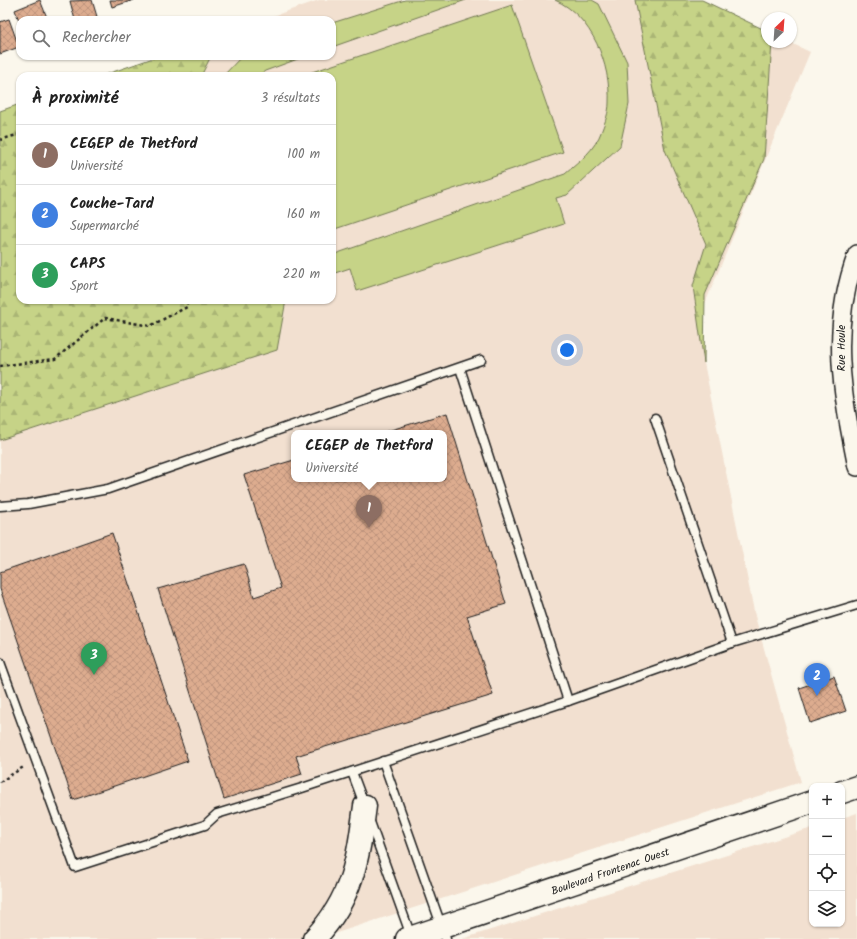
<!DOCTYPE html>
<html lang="fr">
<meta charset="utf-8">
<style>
:root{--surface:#fff;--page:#f6f6f6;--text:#222;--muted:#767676;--line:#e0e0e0;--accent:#d1495b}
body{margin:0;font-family:Kalam,sans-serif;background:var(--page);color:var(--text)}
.controls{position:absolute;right:12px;bottom:12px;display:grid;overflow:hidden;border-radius:8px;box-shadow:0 1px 3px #0004}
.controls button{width:36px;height:36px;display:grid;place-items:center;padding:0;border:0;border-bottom:1px solid var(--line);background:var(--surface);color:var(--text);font:20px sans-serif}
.compass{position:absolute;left:761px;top:12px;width:36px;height:36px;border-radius:50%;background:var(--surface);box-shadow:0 1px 3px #0004;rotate:25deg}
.you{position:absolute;left:567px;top:350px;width:14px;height:14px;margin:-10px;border:3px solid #fff;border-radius:50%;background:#1a73e8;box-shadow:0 0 0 6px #1a73e833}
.badge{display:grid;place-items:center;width:26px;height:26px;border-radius:50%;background:var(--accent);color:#fff;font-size:13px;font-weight:700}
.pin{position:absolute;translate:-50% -33px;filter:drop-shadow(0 1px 2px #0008)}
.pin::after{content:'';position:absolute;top:21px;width:14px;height:12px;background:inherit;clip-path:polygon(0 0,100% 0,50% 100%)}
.popup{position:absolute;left:291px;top:430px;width:156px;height:52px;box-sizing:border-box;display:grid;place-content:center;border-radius:8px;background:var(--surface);filter:drop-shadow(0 1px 3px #0005);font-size:13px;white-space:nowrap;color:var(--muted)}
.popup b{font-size:15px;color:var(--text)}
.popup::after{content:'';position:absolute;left:50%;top:100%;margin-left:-8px;border:8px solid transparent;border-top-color:var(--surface)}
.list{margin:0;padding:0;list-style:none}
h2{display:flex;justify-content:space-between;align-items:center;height:52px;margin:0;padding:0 16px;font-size:17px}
h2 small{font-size:13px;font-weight:400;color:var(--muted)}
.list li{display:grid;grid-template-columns:26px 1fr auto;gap:12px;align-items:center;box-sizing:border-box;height:60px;padding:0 16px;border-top:1px solid var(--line)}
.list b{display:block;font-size:15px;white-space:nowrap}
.list p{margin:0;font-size:13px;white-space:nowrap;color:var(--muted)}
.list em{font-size:13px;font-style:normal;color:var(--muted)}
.icon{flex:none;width:22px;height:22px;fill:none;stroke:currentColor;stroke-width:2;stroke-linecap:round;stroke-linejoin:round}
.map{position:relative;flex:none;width:857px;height:939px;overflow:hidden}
.search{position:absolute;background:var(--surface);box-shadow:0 1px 3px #0004;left:16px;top:16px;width:320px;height:44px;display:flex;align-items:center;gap:10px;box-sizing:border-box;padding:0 14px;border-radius:12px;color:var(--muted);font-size:15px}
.panel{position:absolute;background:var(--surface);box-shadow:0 1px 3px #0004;left:16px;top:72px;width:320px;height:232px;border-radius:12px}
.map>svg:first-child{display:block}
.built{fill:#f2e0d0;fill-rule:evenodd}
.forest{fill:url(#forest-firs);stroke:#717852}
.pitch{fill:#c6d387;stroke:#717852}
.building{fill:url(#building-cross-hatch);stroke:#1c1c1c}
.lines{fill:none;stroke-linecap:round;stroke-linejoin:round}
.service-casing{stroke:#1c1c1c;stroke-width:11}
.minor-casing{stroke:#1c1c1c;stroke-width:20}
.primary-casing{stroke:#1c1c1c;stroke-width:25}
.path{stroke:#1c1c1c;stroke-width:2.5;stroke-dasharray:3 3;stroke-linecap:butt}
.service{stroke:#fbf7ec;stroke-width:8}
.minor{stroke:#fbf7ec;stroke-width:17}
.primary{stroke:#fbf7ec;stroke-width:22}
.labels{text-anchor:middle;stroke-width:3.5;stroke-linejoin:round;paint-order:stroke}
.street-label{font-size:11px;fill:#1c1c1c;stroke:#fbf7ec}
</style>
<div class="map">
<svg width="857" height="939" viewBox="0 0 857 939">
<defs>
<pattern id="forest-firs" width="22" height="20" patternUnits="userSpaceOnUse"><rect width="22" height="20" fill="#c6d387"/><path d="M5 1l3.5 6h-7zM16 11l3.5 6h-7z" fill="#aab574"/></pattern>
<pattern id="building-cross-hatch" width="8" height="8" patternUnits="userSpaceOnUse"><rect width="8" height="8" fill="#ddac8f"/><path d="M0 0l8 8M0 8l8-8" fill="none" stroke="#bd937b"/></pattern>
</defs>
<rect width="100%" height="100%" fill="#fbf7ec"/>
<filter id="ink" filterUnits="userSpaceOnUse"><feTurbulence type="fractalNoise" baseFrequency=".025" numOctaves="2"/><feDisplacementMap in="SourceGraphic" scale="8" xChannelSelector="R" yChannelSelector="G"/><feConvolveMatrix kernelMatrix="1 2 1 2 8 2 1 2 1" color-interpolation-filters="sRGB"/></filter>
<g filter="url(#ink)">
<g class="built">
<path d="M 319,0 L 703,0 L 767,31 L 767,42 L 789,42 L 810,52 L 704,306 L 704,363 L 755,616 L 801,782 L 318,939 L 0,939 L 0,440 L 277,350 L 286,300 L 332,300 L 332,76 L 201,76 L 211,56 L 332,56 L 332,20 L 262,20 ZM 294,433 L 444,433 L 444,479 L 294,479 Z"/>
<path d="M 857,813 L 857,939 L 462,939 L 812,828 L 812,924 L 842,924 L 842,818 Z"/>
</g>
<g class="forest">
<path d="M 635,0 L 702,0 L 767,31 L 767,42 L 772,42 L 764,159 L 705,295 L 704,363 L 693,286 L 706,244 L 665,150 Z"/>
<path d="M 159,56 L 211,56 L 201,76 L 101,76 Z"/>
<path d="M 20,104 L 20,300 L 286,300 L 277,350 L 0,440 L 0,111 Z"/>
</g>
<g class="pitch">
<path d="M 405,0 L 466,0 L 332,47 L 332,23 Z"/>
<path d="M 555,0 L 592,0 L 599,4 L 627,62 L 629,104 L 620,146 L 567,195 L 556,198 L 564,224 L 357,291 L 350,268 L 332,274 L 332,255 L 565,174 C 580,161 595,150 602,130 C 605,122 609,112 609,103 C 611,65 592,16 555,0 Z"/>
<path d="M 512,5 L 563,152 L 332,230 L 332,76 L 300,76 Z"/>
<path d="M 242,56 L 306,56 L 265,71 L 258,76 L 223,76 Z"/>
</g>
<g class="building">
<path d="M 40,0 L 48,20 L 20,20 L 20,23 L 15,10 Z"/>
<path d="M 92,0 L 98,20 L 75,20 L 70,1 Z"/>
<path d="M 110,0 L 134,0 L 112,7 Z"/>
<path d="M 9,19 L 19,47 L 0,54 L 0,22 Z"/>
<path d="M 447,413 L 506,604 L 467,616 L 493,695 L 296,756 L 302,774 L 224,799 L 158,589 L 244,564 L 254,597 L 281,588 L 244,475 L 294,460 L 294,479 L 444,479 L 444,433 L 381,433 Z"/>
<path d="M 112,533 L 188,761 L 73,800 L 0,589 L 0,572 Z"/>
<path d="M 834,676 L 846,711 L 810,723 L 799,688 Z"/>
</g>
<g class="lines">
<g class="service-casing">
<g id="service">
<path d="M 460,368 L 568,701"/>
<path d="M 655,418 L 732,643"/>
<path d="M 0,506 L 28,504 L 108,489 L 481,360"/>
<path d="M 0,662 L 75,867 L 205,825 L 217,814 L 302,788 L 568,701 L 732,643 L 857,605"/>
<path d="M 383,761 L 446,939"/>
<path d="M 352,772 L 364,804"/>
<path d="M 369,819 L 411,936"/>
</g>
</g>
<g class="minor-casing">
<path id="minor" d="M 857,254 C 829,328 842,393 857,467"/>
</g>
<g class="primary-casing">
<g id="primary">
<path d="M 842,792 L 857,787"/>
<path d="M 314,939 C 353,898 358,859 365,806"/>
<path d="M 407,939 L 812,802"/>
</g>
</g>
<g class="path">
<path d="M 0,140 L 20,134"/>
<path d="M 0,366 L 55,359 L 105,318 L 150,326 L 187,307 L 188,300"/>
<path d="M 0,782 L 25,766"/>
</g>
<use href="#service" class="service"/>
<use href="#minor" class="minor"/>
<use href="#primary" class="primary"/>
</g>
</g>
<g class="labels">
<g class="street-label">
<text transform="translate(841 348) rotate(-90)" y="4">Rue Houle</text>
<text transform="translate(610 871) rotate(-19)" y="4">Boulevard Frontenac Ouest</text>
</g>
</g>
</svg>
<div class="controls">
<button>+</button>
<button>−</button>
<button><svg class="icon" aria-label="locate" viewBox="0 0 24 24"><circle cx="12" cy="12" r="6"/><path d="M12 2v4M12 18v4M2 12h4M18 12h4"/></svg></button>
<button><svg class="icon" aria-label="layers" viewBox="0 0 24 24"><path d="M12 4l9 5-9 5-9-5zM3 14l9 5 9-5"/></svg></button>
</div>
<svg class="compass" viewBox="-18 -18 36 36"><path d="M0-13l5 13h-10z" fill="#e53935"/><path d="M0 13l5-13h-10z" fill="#767676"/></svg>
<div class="you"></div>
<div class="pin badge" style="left:369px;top:528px;background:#8d6e63">1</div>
<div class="popup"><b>CEGEP de Thetford</b>Université</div>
<div class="pin badge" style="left:817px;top:696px;background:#3f7fe0">2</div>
<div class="pin badge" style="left:94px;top:675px;background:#2e9e5b">3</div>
<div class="search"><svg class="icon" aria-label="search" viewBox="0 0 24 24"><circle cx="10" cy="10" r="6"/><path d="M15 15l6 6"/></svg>Rechercher</div>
<section class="panel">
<h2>À proximité<small>3 résultats</small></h2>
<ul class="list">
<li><span class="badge" style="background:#8d6e63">1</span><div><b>CEGEP de Thetford</b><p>Université</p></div><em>100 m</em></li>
<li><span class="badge" style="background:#3f7fe0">2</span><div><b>Couche-Tard</b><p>Supermarché</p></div><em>160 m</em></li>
<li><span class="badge" style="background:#2e9e5b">3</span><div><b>CAPS</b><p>Sport</p></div><em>220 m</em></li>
</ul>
</section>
</div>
